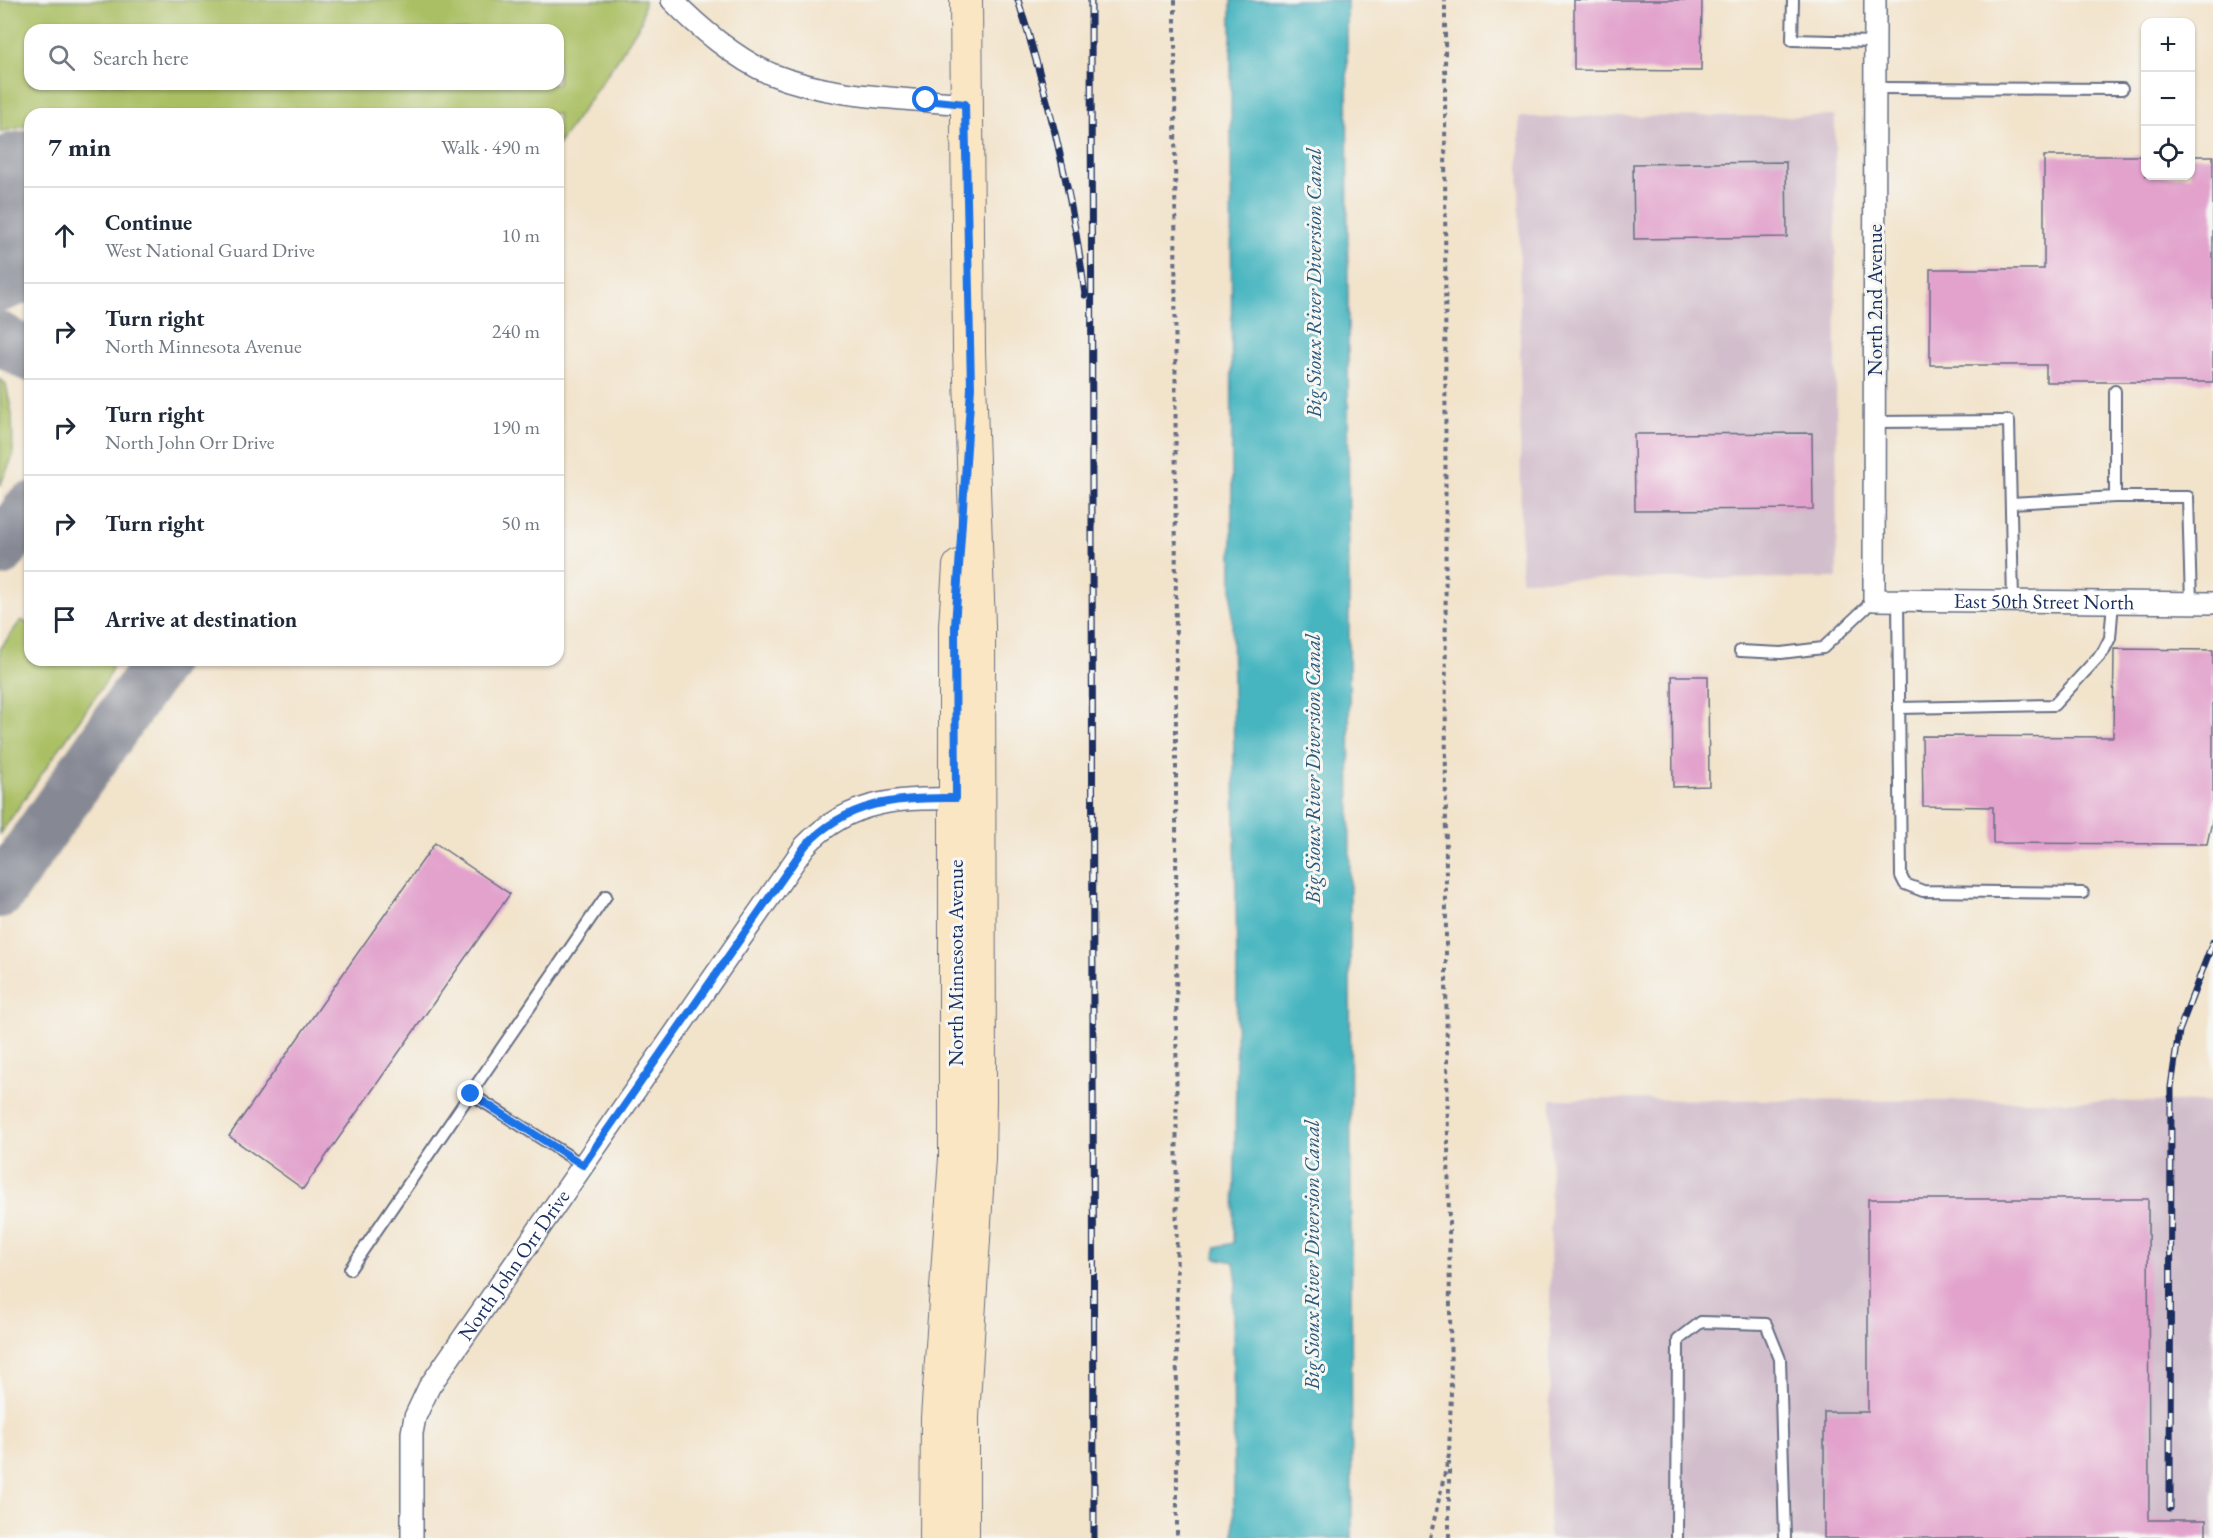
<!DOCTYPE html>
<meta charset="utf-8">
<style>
:root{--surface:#fff;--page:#f2f2f3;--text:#1f2937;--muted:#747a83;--line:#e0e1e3}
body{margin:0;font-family:"EB Garamond",serif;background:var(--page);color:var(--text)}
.controls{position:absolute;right:18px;top:18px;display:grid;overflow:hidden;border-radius:12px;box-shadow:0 2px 4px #0004}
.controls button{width:54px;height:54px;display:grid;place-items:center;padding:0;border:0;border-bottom:2px solid var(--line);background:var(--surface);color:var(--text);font:30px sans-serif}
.stop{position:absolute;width:18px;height:18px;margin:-14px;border:4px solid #1a73e8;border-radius:50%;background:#fff}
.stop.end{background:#1a73e8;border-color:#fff;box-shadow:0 2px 6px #0008}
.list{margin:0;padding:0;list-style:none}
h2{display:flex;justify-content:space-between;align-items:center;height:78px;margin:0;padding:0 24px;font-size:26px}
h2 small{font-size:20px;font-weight:400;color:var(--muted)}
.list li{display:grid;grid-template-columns:39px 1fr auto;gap:18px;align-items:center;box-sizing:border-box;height:96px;padding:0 24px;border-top:2px solid var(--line)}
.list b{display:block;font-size:22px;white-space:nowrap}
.list p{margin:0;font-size:20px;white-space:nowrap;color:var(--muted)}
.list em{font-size:20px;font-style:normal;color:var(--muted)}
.icon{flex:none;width:33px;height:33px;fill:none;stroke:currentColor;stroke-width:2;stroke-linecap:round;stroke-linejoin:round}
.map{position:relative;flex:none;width:2213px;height:1538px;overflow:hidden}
.search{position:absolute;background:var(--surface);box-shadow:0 2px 4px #0004;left:24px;top:24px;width:540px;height:66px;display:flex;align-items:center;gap:15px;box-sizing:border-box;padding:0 21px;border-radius:18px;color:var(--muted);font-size:22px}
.panel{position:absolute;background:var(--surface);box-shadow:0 2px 4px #0004;left:24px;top:108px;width:540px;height:558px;border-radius:18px}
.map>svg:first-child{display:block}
.industrial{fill:#d1bdcb}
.green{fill:#aabf64;stroke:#627761;stroke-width:1.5;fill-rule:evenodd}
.water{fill:#46b5c0;stroke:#30728f;stroke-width:1.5}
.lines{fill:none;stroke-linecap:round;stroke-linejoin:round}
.taxiway{stroke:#868994;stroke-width:52}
.building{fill:#e2a2cc}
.lane-casing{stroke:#666e84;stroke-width:14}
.street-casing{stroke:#666e84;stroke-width:24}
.secondary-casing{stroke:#666e84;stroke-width:34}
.path{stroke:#666e84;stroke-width:4;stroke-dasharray:4.5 4.5;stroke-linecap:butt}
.lane{stroke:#fff;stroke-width:10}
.street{stroke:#fff;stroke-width:21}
.secondary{stroke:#fbe6c4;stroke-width:32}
.rail-casing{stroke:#1b2f5e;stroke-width:7}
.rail{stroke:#f6f6f2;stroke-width:4.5;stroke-dasharray:14;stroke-linecap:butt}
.route{stroke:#1a73e8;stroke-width:8}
.labels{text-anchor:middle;stroke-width:6;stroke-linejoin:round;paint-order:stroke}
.street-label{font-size:21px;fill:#1b2f5e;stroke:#f6f6f2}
.water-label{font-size:22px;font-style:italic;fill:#28577b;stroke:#f6f6f2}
</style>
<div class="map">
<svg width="2213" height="1538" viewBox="0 0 2213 1538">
<rect width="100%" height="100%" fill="#f6f6f2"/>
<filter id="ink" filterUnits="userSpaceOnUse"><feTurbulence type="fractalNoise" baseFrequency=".0167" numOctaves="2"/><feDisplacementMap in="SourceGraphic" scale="12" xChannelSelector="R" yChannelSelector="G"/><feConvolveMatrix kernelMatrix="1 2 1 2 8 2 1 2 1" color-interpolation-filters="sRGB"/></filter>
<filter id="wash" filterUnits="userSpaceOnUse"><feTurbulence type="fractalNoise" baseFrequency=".008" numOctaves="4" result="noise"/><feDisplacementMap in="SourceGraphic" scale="24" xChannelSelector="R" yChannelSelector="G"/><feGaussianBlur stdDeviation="1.35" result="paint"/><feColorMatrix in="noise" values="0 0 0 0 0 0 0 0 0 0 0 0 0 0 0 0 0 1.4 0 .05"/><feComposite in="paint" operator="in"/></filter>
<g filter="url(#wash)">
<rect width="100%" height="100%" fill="#f2e3cb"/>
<g class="industrial">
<path d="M 1835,116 L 1837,578 L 1521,580 L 1519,117 Z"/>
<path d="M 1551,1099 L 2213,1102 L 2213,1538 L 1549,1538 Z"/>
</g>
<g class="green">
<path d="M 0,0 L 644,0 L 644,3 L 641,22 L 619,57 L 558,145 L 558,114 L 30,114 L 30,125 L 0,132 ZM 30,30 L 558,30 L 558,84 L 30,84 Z"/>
<path d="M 0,379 L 6,384 L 12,414 L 13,456 L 0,486 Z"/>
<path d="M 21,620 L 30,625 L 30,660 L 115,660 L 107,680 L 0,834 L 0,649 Z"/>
</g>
<path class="water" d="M 1231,0 L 1347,0 L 1352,1538 L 1234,1538 L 1233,1298 L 1237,1282 L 1234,1262 L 1215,1258 L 1216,1247 L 1234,1243 L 1237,973 L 1232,620 Z"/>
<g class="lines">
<g class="taxiway">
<path d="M 0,164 L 16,158 L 30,156"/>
<path d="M 0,203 L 30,192"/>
<path d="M 0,247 L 30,236"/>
<path d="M 0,286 L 30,275"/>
<path d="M 0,338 L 30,356"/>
<path d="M 0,551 L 30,508"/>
<path d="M 0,892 L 161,660"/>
</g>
</g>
<g id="blocks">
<g class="building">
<path d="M 1574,0 L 1702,0 L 1701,71 L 1574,70 Z"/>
<path d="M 2044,156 L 2146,156 L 2146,176 L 2190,176 L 2190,156 L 2213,156 L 2213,382 L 2046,382 L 2046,365 L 1930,365 L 1930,269 L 2044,269 Z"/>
<path d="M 1786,162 L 1787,237 L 1634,239 L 1633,164 Z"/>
<path d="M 1812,433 L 1813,509 L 1635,510 L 1634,434 Z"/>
<path d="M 2114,649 L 2213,650 L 2213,817 L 2207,844 L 1993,843 L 1993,807 L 1923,806 L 1922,736 L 2113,737 Z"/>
<path d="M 1672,676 L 1708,676 L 1709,786 L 1673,787 Z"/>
<path d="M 435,843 L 510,894 L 303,1189 L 229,1136 Z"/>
<path d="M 1868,1199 L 2148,1199 L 2149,1520 L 2206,1520 L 2206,1538 L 1824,1538 L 1824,1412 L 1868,1412 Z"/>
</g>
</g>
</g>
<g filter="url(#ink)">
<use href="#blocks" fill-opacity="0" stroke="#666e84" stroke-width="1.5"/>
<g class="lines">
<g class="lane-casing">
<g id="lane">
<path d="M 1793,0 L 1792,40 L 1875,42"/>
<path d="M 1875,88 L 2122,89"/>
<path d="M 1874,422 L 2009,421 L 2013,601"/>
<path d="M 2115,497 L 2188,497 L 2191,603"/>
<path d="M 2011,503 L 2115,497 L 2115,391"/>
<path d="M 1898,600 L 1901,876 L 1905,884 L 1923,891 L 2083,893"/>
<path d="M 1740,651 L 1781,653 L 1823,648 L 1874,600"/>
<path d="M 1899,708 L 2054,705 L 2103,652 L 2110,638 L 2113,602"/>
<path d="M 471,1094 L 583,1165"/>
<path d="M 350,1269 L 606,896"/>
<path d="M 1677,1538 L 1678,1340 L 1701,1322 L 1766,1324 L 1780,1359 L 1785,1538"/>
</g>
</g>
<g class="street-casing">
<g id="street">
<path d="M 672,0 C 698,27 736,59 771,74 C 831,98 901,98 965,104"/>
<path id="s1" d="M 1875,0 L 1874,600 L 2213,603"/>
<path id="s2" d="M 412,1538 L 412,1433 L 415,1417 L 429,1387 L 805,846 C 851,797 905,798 967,799"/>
</g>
</g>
<g class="secondary-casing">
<g id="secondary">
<path d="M 936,1538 L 937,1418 L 955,1158 L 955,626 L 959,566"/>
<path d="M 963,1538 L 963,1417 L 979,1158 L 980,1099 L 979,626 L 969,351 L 966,0"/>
</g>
</g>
<g class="path">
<path d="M 1175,0 L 1177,1538"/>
<path d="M 1449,1461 L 1449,1538"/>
<path d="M 1430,1538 L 1449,1455 L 1451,1392 L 1446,976 L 1445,0"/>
</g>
<use href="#lane" class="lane"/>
<use href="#street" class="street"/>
<use href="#secondary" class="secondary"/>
<g class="rail-casing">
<g id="rail">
<path d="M 1018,0 C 1048,96 1073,195 1085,295"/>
<path d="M 1091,0 L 1094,1538"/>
<path d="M 2170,1508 L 2171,1087 L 2179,1031 L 2213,942"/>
</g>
</g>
<use href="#rail" class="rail"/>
</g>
</g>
<g class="lines" filter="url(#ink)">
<path class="route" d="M 471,1094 L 583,1165 L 805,846 C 847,801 898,797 956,798 L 955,626 L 971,388 L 965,104 L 926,100"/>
</g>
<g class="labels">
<g class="street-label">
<text transform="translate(1875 300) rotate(-90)" y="7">North 2nd Avenue</text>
<text dy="7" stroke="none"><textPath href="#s1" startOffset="770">East 50th Street North</textPath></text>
<text transform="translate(956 963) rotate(-90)" y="7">North Minnesota Avenue</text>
<text dy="7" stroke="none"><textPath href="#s2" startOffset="303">North John Orr Drive</textPath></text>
</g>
<g class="water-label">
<text transform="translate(1313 283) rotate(-90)" y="8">Big Sioux River Diversion Canal</text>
<text transform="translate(1312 769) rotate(-90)" y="8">Big Sioux River Diversion Canal</text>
<text transform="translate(1311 1255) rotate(-90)" y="8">Big Sioux River Diversion Canal</text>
</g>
</g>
</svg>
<div class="controls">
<button>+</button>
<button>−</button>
<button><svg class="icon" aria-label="locate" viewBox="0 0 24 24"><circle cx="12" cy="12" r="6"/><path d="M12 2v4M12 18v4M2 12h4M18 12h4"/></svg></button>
</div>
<div class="stop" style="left:926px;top:100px"></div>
<div class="stop end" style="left:471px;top:1094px"></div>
<div class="search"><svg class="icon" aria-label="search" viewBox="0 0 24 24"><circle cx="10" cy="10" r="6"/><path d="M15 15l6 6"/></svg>Search here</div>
<section class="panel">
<h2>7 min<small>Walk · 490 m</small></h2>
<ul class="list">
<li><svg class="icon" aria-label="ahead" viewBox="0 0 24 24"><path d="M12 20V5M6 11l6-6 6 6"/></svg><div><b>Continue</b><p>West National Guard Drive</p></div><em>10 m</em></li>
<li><svg class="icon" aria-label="right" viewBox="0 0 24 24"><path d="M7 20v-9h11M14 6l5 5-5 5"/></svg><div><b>Turn right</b><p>North Minnesota Avenue</p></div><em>240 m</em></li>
<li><svg class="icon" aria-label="right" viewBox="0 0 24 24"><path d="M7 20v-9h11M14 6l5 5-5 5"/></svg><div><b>Turn right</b><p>North John Orr Drive</p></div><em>190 m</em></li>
<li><svg class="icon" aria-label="right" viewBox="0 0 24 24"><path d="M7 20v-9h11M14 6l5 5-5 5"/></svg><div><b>Turn right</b></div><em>50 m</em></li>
<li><svg class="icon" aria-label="arrive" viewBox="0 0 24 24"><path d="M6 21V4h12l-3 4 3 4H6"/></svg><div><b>Arrive at destination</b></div></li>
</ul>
</section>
</div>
